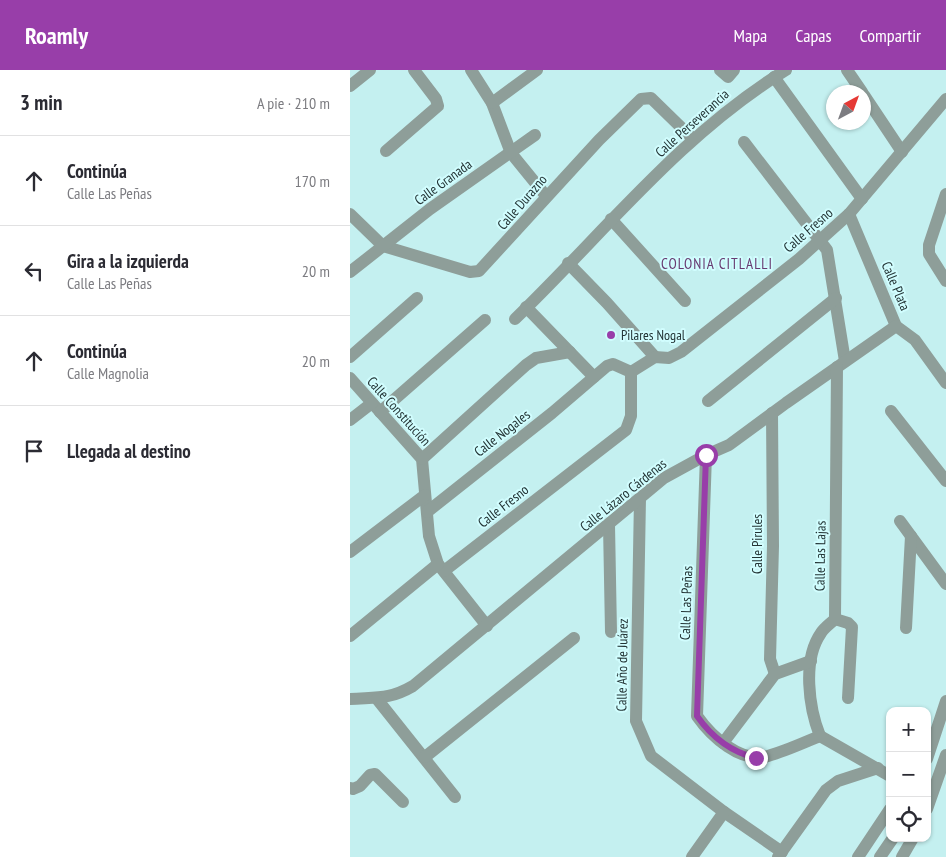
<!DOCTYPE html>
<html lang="es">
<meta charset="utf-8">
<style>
:root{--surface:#fff;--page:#f2f2f3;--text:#2b2b33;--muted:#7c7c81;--line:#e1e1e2;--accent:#983ea9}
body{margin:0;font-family:"PT Sans Narrow",sans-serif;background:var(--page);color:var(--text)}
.controls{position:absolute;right:15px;bottom:15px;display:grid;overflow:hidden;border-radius:10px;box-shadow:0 1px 4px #0004}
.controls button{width:45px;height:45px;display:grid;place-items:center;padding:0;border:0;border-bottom:1px solid var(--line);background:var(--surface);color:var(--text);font:25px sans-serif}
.compass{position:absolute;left:476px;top:15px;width:45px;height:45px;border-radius:50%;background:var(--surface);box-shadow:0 1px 4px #0004;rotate:41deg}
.stop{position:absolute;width:15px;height:15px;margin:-11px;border:4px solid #983ea9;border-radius:50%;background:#fff}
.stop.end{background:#983ea9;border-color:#fff;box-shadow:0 1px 5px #0008}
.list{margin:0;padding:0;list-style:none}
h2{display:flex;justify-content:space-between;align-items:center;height:65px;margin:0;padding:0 20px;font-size:21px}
h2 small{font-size:16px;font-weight:400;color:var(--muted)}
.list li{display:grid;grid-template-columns:32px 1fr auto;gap:15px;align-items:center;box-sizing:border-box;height:90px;padding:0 20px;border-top:1px solid var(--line)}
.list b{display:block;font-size:19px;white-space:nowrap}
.list p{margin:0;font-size:16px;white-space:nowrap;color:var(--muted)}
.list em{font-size:16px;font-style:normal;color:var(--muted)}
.icon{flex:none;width:28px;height:28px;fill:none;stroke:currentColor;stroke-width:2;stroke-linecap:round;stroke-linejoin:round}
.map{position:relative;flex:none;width:596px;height:787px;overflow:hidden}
header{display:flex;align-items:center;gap:30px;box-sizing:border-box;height:70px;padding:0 25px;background:var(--accent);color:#fff}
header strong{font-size:24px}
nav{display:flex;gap:28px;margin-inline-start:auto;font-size:18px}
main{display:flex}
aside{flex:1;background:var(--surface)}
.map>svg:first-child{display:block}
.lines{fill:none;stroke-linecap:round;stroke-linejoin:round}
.minor{stroke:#8e9e99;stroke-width:12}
.route{stroke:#983ea9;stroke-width:6}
.poi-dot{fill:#983ea9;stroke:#d1fdfe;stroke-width:2}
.labels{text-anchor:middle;stroke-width:4;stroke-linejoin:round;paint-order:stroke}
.street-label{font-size:14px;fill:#233435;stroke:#d1fdfe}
.poi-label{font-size:14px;fill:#233435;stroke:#d1fdfe;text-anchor:start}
.neighbourhood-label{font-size:15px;letter-spacing:1px;fill:#683b71;stroke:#d1fdfe}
</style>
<header>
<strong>Roamly</strong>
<nav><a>Mapa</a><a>Capas</a><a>Compartir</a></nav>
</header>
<main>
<aside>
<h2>3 min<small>A pie · 210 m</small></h2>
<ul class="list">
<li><svg class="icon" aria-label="ahead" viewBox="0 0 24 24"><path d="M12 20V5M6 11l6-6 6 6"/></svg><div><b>Continúa</b><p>Calle Las Peñas</p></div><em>170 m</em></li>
<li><svg class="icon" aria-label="left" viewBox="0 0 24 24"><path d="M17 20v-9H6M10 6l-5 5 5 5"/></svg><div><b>Gira a la izquierda</b><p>Calle Las Peñas</p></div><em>20 m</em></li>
<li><svg class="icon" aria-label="ahead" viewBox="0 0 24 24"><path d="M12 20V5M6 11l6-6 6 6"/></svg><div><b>Continúa</b><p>Calle Magnolia</p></div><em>20 m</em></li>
<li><svg class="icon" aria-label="arrive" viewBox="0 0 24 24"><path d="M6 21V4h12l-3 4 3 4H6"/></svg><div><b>Llegada al destino</b></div></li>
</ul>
</aside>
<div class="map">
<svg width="596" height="787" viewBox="0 0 596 787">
<rect width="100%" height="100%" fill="#c4f0f0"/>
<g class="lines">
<g class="minor">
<path d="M 121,0 L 142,33 L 161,83 L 196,126"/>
<path d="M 370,0 L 378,7 L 384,0"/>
<path d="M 497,0 L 512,22"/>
<path d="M 424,7 L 512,129"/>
<path d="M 0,16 L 20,0"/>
<path d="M 514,25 L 552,82"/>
<path d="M 142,33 L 187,0"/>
<path d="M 394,72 L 477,180 L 495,291"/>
<path d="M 36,81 L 88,36 L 86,29 L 64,0"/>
<path d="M 596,124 L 579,175 L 579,184 L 596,211"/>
<path d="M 0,144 L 33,176 L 120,202 L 129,201 L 249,70 L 291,29 L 301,28 L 343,69"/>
<path d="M 499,144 L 546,256 L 565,270 L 596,313"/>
<path d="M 261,149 L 335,231"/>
<path d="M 218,193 L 257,233 L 305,287"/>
<path d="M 0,202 L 80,139 L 185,65"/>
<path d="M 176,237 L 244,307"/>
<path d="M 165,249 C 253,164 330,65 436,0"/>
<path d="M 0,287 L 67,228"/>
<path d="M 0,308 L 72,389 L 79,466 L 88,494 L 137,556"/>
<path d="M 358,331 L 486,228"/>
<path d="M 541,341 L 596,411"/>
<path d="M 30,342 L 135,250"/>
<path d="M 422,343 L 423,476 L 420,589 L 425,604"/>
<path d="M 0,350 L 22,333"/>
<path d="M 356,385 L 347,646 C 361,666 391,694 418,686 C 436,681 453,673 470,666"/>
<path d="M 72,389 L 176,295 L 186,288 L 220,282"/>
<path d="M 290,428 L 286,651 L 301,686 L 374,742 L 432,782"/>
<path d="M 77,442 L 202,343 L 257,296 L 263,294 L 281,302"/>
<path d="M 550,451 L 596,514"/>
<path d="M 259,455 L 261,562"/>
<path d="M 0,482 L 75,425"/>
<path d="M 94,501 L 276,360 L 281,346 L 281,302 L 305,287 L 319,288 L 331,282 L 449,189 L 499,144 L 596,29"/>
<path d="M 485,549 L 498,553 L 502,557 L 498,628"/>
<path d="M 556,558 L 561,466"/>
<path d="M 0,566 L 88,494"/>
<path d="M 0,629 C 26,627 39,630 63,616 L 314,408 L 356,385 L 379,375 L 436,333 L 546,256"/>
<path d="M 27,629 L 105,727"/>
<path d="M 470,666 C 459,638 452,590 471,563 C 474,558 480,554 485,549 L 487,297"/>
<path d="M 470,666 L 540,706"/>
<path d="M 373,673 L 425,604 L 461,591"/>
<path d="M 75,687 L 224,568"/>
<path d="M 577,689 L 596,631"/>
<path d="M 0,718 L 3,719 L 10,716 L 20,705 L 25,704 L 53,732"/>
<path d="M 577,739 L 596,685"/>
<path d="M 342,787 L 374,742"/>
<path d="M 428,787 L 476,720 L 488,711 L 528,698"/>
<path d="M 508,787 L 540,739"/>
<path d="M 530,787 L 543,768"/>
<path d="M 552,787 L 563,768"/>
</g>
</g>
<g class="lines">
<path class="route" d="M 356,385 L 347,646 C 361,666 381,682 406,688"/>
</g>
<circle class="poi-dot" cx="261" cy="265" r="5"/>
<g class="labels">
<g class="street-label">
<text transform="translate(342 53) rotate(-42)" y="5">Calle Perseverancia</text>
<text transform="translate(93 112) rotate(-36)" y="5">Calle Granada</text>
<text transform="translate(172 132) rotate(-49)" y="5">Calle Durazno</text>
<text transform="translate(458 160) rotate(-41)" y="5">Calle Fresno</text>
<text transform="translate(546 216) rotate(67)" y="5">Calle Plata</text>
<text transform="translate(49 341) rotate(48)" y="5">Calle Constitución</text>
<text transform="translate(152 363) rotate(-38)" y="5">Calle Nogales</text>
<text transform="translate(273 425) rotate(-39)" y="5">Calle Lázaro Cárdenas</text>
<text transform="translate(153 436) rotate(-38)" y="5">Calle Fresno</text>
<text transform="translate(407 474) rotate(-90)" y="5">Calle Pirules</text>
<text transform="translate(470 486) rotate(-89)" y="5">Calle Las Lajas</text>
<text transform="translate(336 533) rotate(-88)" y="5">Calle Las Peñas</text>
<text transform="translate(272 595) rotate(-89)" y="5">Calle Año de Juárez</text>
</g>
<g class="poi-label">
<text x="271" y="270">Pilares Nogal</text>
</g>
<g class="neighbourhood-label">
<text x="367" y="199">COLONIA CITLALLI</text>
</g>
</g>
</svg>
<div class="controls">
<button>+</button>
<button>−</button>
<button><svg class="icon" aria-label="locate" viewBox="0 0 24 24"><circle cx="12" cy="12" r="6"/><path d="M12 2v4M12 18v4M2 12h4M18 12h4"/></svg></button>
</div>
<svg class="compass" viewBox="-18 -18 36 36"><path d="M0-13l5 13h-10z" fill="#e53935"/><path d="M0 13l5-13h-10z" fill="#7c7c81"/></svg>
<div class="stop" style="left:356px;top:385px"></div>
<div class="stop end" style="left:406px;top:688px"></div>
</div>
</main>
